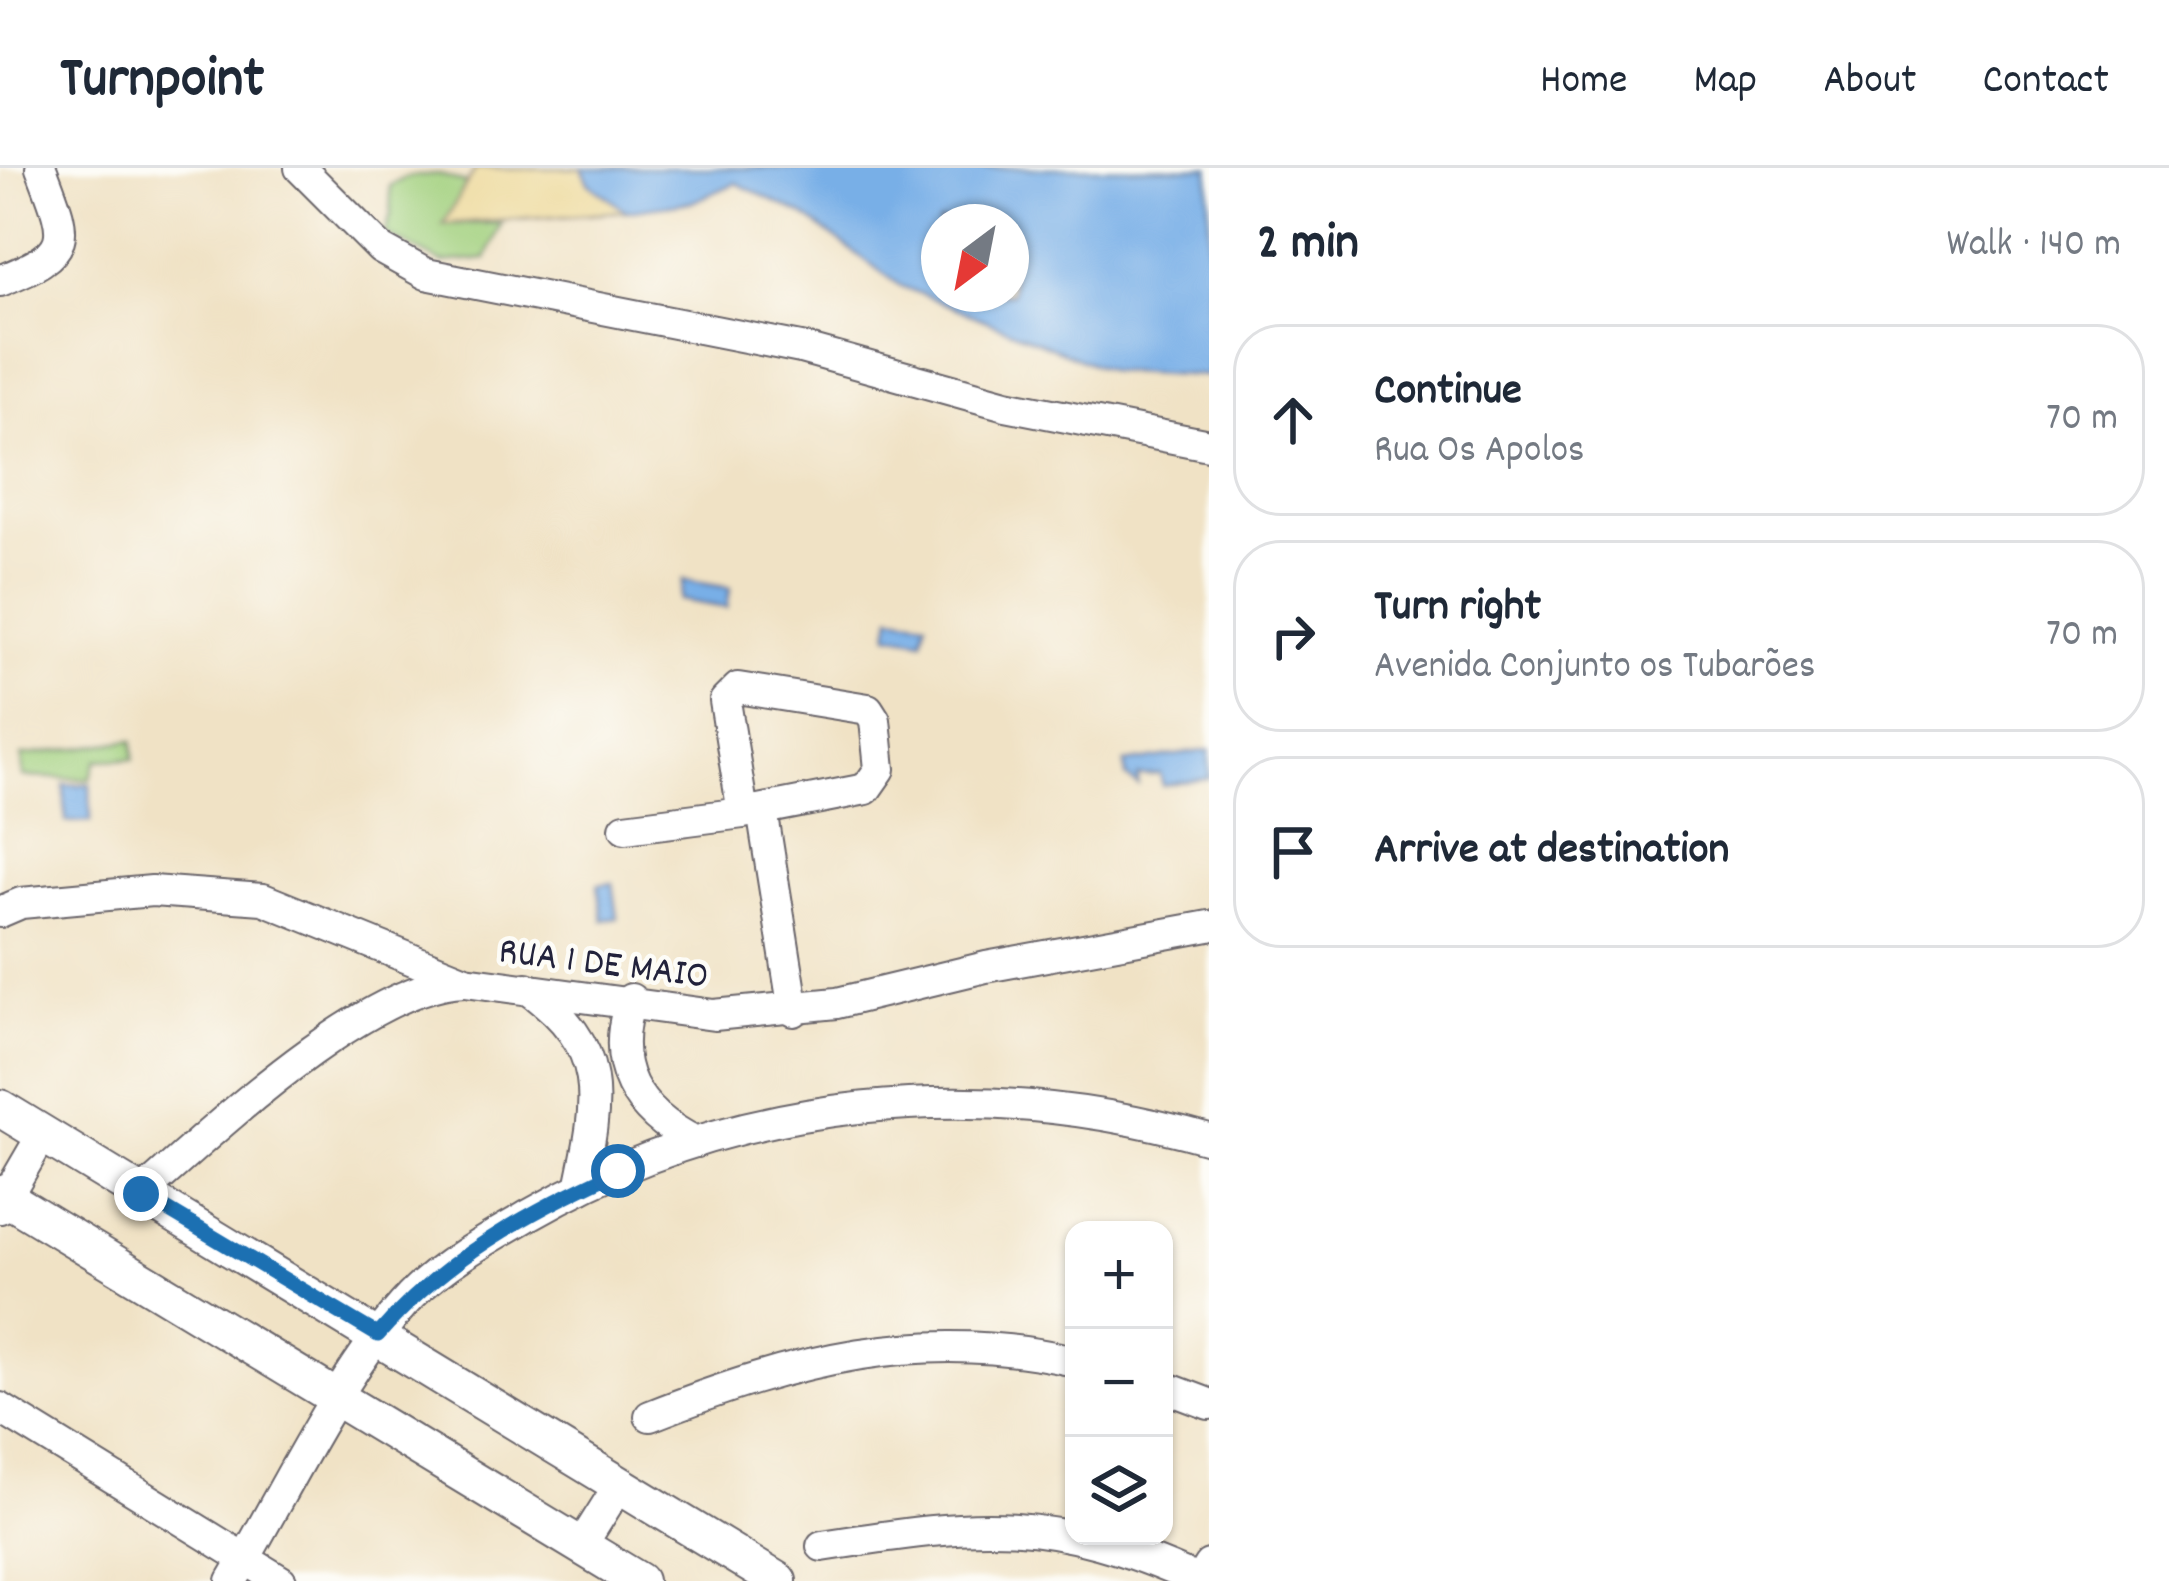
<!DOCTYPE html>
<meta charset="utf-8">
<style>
:root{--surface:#fff;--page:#f2f2f3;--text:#1f2937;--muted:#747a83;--line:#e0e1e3}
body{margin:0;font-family:Dekko,sans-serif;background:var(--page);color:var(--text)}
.controls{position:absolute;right:36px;bottom:36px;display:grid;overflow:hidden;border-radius:24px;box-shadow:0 3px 9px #0004}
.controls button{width:108px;height:108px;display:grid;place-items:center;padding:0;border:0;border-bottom:3px solid var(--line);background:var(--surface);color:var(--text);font:60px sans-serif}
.compass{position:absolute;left:921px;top:36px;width:108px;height:108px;border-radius:50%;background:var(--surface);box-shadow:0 3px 9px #0004;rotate:212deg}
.stop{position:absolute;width:36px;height:36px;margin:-27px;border:9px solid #1f6fb2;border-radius:50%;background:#fff}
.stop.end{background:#1f6fb2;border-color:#fff;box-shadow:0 3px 12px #0008}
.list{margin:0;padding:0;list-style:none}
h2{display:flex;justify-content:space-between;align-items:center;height:156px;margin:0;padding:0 48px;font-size:51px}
h2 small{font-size:39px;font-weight:400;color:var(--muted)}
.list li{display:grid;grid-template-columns:78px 1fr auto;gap:36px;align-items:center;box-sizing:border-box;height:192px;margin:0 24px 24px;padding:0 24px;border:3px solid var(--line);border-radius:48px}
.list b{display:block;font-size:45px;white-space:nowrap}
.list p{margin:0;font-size:39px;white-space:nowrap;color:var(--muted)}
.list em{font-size:39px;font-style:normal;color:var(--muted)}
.icon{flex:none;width:66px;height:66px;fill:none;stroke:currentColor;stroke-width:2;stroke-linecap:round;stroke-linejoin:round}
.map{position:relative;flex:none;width:1209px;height:1413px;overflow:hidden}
header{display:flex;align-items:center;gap:72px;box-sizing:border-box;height:168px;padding:0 60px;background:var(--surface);border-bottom:3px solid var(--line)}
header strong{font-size:57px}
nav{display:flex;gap:66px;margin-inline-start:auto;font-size:42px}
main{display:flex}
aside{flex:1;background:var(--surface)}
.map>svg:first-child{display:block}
.green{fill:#a2d07e;stroke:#62795c;stroke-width:3}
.sand{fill:#eeda9e;stroke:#887e6c;stroke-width:3}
.water{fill:#78afe7;stroke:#4d6891;stroke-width:3;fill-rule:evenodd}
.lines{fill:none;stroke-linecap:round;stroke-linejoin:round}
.minor-casing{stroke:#6a656b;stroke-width:34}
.tertiary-casing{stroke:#6a656b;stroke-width:40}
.minor{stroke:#fff;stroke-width:30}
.tertiary{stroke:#fff;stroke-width:36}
.route{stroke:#1f6fb2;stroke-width:15}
.labels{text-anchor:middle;stroke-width:9;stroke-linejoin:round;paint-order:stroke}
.street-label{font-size:39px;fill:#22223b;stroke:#fdfcf7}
</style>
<header>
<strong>Turnpoint</strong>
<nav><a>Home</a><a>Map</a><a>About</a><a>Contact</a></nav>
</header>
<main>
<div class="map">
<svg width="1209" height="1413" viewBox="0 0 1209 1413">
<rect width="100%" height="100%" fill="#fdfcf7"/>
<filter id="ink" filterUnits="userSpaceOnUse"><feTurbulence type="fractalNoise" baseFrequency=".00833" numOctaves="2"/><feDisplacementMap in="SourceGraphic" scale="24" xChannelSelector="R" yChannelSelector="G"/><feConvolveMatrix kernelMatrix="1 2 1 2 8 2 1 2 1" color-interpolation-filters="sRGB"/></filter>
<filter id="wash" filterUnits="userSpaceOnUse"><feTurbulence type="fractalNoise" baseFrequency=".004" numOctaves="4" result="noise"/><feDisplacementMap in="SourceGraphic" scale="48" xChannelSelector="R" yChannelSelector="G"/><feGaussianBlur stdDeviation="2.7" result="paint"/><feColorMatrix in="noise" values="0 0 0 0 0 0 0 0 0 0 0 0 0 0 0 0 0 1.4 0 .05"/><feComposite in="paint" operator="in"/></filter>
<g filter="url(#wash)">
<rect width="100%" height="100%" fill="#f0e2c5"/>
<g class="green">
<path d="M 438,6 L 469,16 L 444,56 L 501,55 L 486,91 L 443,95 L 385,66 L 391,46 L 390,18 L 407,9 Z"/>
<path d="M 133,572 L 134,591 L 97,592 L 90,611 L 23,609 L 22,588 Z"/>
</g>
<path class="sand" d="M 476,0 L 582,0 L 589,15 L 626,43 L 443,56 Z"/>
<g class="water">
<path d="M 582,0 L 1209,0 L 1209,208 L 1109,203 L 901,118 L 803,47 L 736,15 L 692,34 L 626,43 L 589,15 ZM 1011,54 L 1011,126 L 939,126 L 939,54 Z"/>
<path d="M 683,412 L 730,420 L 727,440 L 680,432 Z"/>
<path d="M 892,448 L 926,453 L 923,472 L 889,466 Z"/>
<path d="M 1209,582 L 1209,610 L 1163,618 L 1160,606 L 1138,608 L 1138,617 L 1126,609 L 1125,595 Z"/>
<path d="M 90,616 L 91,653 L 66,654 L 64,617 Z"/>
<path d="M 613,715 L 618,750 L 603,752 L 598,717 Z"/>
</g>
</g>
<g filter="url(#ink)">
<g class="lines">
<g class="minor-casing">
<g id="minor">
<path d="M 300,0 L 381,81 L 426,106 L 801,180 L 1006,237 L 1209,277"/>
<path d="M 0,113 C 76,83 68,71 41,0"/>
<path d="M 762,642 L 794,843"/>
<path d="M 625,660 L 743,645 L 866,621 L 880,601 L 875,552 L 868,541 L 738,520 L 725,533 L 743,645"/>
<path d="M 0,744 L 21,735 L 152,723 L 263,731 L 465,813 L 714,847 L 837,835 L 986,799 L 1209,758"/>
<path d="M 527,820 C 610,880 599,931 580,1020"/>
<path d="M 631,831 C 608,898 635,944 696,974"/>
<path d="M 141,1026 C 215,961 367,816 465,813"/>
<path d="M 0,1040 L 43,966"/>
<path d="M 1164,1219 L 1209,1236"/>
<path d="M 0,1240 L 281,1413"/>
<path d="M 650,1248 C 793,1192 921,1158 1074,1193"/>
<path d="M 581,1378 L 620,1316"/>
<path d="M 822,1378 C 981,1353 1048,1345 1199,1413 L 1209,1397"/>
<path d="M 232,1413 C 284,1325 342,1201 411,1128 C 444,1095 491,1069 531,1046 C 737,927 982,906 1209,971"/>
</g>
</g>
<g class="tertiary-casing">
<g id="tertiary">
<path d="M 0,940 L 778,1413"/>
<path d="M 0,1026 L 639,1413"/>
</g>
</g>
<use href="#minor" class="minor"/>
<use href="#tertiary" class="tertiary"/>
</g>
</g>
<g class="lines" filter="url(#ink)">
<path class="route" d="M 141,1026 L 378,1167 C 442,1092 528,1044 618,1003"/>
</g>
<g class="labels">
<g class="street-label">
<text transform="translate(604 792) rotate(7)" y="14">RUA 1 DE MAIO</text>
</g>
</g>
</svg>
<div class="controls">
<button>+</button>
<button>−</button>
<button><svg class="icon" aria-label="layers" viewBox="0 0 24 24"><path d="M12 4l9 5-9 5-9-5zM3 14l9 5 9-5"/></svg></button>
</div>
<svg class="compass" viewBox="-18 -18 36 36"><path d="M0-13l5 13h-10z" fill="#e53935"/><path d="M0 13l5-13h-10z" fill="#747a83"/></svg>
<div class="stop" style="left:618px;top:1003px"></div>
<div class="stop end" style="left:141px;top:1026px"></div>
</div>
<aside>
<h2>2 min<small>Walk · 140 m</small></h2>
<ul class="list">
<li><svg class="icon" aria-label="ahead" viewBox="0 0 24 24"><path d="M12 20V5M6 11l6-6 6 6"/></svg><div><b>Continue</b><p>Rua Os Apolos</p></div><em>70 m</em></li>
<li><svg class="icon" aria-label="right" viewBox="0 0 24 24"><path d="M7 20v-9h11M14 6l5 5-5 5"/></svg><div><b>Turn right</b><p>Avenida Conjunto os Tubarões</p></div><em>70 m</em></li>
<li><svg class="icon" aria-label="arrive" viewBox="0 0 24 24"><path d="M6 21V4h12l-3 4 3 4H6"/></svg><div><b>Arrive at destination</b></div></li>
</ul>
</aside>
</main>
